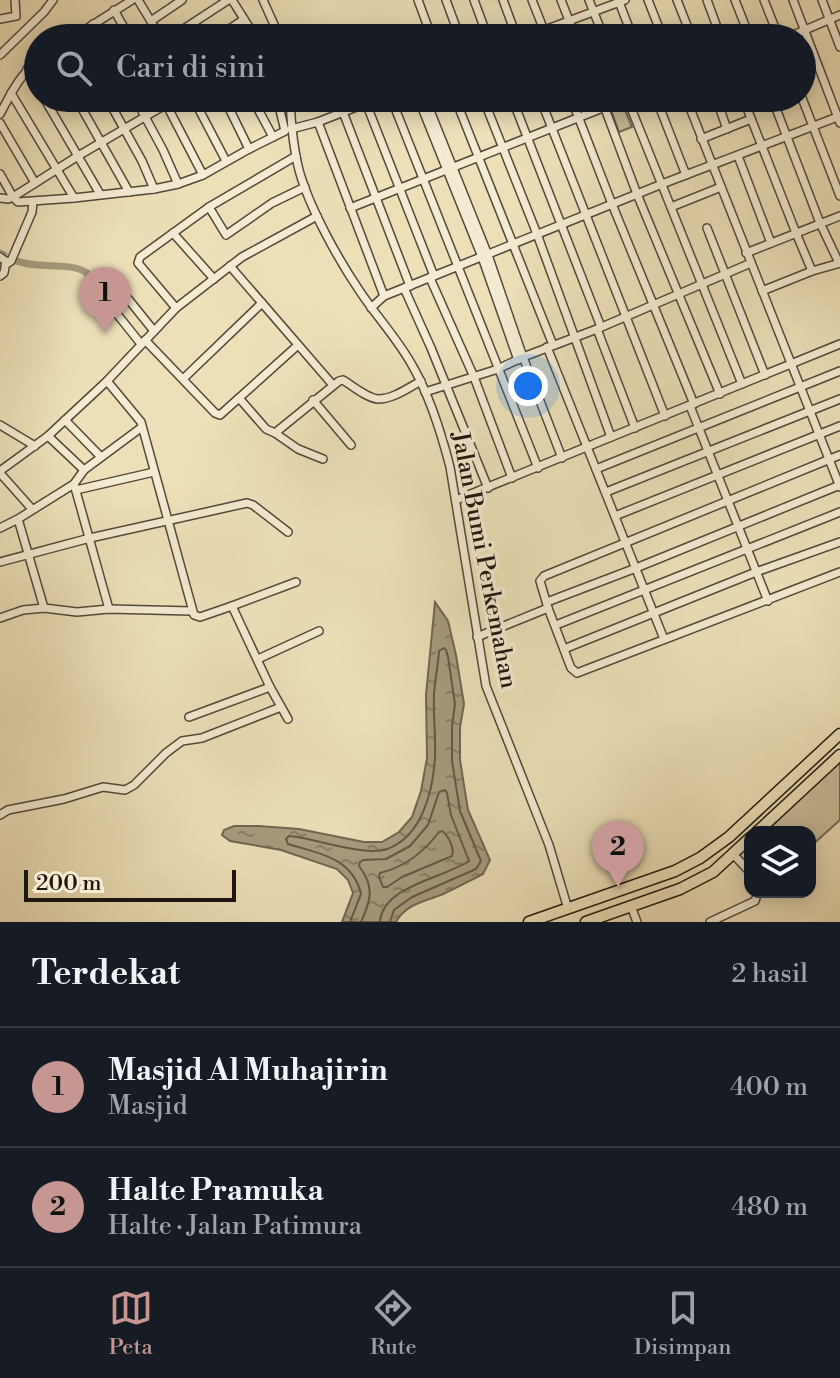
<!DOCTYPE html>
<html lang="id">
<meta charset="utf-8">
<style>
:root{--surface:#171b24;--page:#20242c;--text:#f1f3f6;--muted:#9ea1a6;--line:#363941;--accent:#c59692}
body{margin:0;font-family:"Libre Bodoni",serif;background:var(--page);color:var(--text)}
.controls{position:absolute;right:24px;bottom:24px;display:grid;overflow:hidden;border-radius:16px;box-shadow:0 4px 20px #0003}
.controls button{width:72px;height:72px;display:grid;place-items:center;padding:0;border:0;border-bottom:2px solid var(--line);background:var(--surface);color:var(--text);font:40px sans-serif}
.scale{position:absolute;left:24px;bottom:20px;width:212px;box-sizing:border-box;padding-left:8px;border:4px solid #1f160f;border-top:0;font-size:22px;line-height:28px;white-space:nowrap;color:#1f160f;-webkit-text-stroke:6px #f3ebd2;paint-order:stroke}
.you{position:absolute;left:528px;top:386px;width:28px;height:28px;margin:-20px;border:6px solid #fff;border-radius:50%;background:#1a73e8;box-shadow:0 0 0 12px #1a73e833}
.badge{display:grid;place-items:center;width:52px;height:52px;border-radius:50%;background:var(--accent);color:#111;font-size:26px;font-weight:700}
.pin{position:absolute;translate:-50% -66px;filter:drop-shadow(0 2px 4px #0008)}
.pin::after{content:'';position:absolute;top:42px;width:28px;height:24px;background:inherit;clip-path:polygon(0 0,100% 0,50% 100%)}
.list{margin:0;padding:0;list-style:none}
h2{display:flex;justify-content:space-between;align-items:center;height:104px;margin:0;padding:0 32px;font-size:34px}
h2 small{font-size:26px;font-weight:400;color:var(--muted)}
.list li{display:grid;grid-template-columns:52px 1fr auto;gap:24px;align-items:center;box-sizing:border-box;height:120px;padding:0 32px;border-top:2px solid var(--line)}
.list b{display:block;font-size:30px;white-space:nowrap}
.list p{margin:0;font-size:26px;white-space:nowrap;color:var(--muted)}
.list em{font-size:26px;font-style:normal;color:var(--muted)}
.icon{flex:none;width:44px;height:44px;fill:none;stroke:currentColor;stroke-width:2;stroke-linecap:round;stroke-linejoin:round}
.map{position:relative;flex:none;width:840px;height:922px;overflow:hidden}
.search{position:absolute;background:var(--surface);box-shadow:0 4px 20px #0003;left:24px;right:24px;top:24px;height:88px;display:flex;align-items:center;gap:20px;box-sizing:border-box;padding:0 28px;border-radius:44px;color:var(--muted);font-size:30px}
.sheet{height:344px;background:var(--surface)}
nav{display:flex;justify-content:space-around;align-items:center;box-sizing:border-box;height:112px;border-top:2px solid var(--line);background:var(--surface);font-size:22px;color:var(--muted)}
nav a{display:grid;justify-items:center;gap:4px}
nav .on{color:var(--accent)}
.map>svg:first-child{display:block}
.green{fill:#cabe9c;stroke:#746a56;stroke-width:2}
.water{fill:url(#water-ripples);stroke:#716652;stroke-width:2}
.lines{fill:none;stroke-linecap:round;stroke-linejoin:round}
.shore{stroke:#635847;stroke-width:2}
.canal{stroke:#a79b7f;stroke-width:7}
.minor-casing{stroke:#52483a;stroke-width:10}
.highway-casing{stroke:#1f160f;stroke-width:13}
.minor{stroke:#f3ebd2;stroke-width:7}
.highway{stroke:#ede0b9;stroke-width:10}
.labels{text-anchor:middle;stroke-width:7;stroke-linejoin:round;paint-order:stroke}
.street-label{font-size:24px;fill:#1f160f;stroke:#f3ebd2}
</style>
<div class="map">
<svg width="840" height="922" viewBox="0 0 840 922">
<defs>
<pattern id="water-ripples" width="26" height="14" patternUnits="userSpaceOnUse" patternTransform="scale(2)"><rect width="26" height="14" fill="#a79b7f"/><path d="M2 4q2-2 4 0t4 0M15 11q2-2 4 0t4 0" fill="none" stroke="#877d66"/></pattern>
</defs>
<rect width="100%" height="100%" fill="#ede0b9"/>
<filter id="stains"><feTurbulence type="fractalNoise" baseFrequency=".0025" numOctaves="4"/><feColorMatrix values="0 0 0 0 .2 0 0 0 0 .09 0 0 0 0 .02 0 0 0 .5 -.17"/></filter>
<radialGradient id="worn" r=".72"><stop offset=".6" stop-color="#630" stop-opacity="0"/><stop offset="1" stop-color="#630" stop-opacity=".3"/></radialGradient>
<g class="green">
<path d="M 623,105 L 632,127 L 619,132 L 611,110 Z"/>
<path d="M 840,761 L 840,820 L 810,847 L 810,832 L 760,832 Z"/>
</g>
<path class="water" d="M 435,602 L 448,621 L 456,655 L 464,704 L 460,727 L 460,760 L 468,810 L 490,860 L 483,874 C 469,881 455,889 441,895 C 424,901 405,905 396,922 L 342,922 L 353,893 L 348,880 L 337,869 L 281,850 L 230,841 L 222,835 L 224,830 L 234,826 L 259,826 L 299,829 L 364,842 L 382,842 L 399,832 L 412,817 L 421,791 L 427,758 L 426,695 Z"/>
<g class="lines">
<g class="shore">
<path d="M 442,831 C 448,835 455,849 452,856 L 402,877 L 387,887 L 383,887 L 379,877 L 380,873 C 405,867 424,852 439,832 Z"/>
<path d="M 350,922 L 361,894 C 352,857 320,854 288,844 L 286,839 L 289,836 L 298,837 C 319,841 364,855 384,850 C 422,839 433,791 435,757 C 436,736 433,715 434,694 C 435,680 438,666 439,651 L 444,648 L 446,650 L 448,657 L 455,704 L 452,726 L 452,761 L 460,811 L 481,861 L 476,869 L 412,897 L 394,910 L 390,922"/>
<path d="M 361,922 C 371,900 375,887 359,866 L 360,862 L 363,860 L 386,859 L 410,846 L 428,825 L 439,792 L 445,790 L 447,793 L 451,815 L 469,861 C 444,878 382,886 380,922"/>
</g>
<g class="canal">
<path d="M 0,253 L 4,255"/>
<path d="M 14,260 C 37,270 70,261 87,273"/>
</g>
<g class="minor-casing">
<g id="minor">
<path d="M 138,0 L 161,38"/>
<path d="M 232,0 L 256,38"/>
<path d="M 263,0 L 280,38"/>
<path d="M 418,0 L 432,38"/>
<path d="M 446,0 L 460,38"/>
<path d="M 474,0 L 488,38"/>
<path d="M 503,0 L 517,38"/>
<path d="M 532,0 L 547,38"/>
<path d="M 561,0 L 576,38"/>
<path d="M 589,0 L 604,38"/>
<path d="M 648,0 L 663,38"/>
<path d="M 677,0 L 692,38"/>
<path d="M 707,0 L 721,38"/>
<path d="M 735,0 L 750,38"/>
<path d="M 764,0 L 779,38"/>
<path d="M 793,0 L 840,123"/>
<path d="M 822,0 L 840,47"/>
<path d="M 619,2 L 633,38"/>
<path d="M 114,10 L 130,38"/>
<path d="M 0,19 L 16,16 L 15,0"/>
<path d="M 151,21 L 182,0"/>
<path d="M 93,24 L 101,38"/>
<path d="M 72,38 L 132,0"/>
<path d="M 170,38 L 228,0"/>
<path d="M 216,38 L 243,20"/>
<path d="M 523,38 L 625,0"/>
<path d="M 786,38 L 840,15"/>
<path d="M 0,55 L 44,12 L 53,0"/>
<path d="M 27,69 L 38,89"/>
<path d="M 11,93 L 74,198 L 154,189 L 178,184 L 203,175 L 249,149 L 285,131 L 277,98"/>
<path d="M 44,98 L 100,194"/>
<path d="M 76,98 L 129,192"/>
<path d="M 107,98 L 142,161 L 154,189"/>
<path d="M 135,98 L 163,150 L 178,184"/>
<path d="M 163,98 L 203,175"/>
<path d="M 193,98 L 226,161"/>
<path d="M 224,98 L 249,149"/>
<path d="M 252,98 L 273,137"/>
<path d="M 290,98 C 291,122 293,147 299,170 C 309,207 338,259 359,290 C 376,316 397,338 412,365 C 430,396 441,432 450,467 L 486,686 L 549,845 L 568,909"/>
<path d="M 391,98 L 538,468"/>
<path d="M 418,98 L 482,257 L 518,360"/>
<path d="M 425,98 L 488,255 L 523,357 L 562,458"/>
<path d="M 455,98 L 553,345"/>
<path d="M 483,98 L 537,234 L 611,437"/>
<path d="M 512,98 L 601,327"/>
<path d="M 540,98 L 665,416"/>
<path d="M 571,98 L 612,204 L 694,404"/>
<path d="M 601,98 L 637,194 L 720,394"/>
<path d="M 627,98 L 742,384"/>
<path d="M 656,98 L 686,175"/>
<path d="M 686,98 L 840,487"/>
<path d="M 716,98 L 727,129"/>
<path d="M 743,98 L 796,233 L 812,271 L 762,291"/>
<path d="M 772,98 L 820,223 L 839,263"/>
<path d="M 802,98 L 840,196"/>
<path d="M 366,103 L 434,276"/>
<path d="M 343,112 L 410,286"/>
<path d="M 0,114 C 11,94 19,75 38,61"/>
<path d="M 318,122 L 384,296"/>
<path d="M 0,123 L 35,183"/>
<path d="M 291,129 L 318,122 L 379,98"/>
<path d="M 701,139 L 751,119"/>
<path d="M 738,156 L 771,243"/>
<path d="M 0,174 L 13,197 L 18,202 L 74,198"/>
<path d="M 0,198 L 8,199 L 13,197 L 78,156 L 177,98"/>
<path d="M 209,207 L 226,235 L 272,203 L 305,187"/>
<path d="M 671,207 L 721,187"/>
<path d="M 350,208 L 628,98"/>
<path d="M 707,228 L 765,375"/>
<path d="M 173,233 L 214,279"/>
<path d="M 746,253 L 840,216"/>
<path d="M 0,257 L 8,263 L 11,261 L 32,212 L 33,202"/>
<path d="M 230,266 L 332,384"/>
<path d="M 812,271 L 840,263"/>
<path d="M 108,274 L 154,331"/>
<path d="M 0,276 L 4,273 L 6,261"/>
<path d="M 430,278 L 474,377 L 512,478"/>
<path d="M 89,279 L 141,344"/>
<path d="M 404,288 L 431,348 L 488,488"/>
<path d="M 176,308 L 138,263 L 140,257 L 209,207 L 296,156"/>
<path d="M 371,308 L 384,296 L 404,288 L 662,184 L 840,116"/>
<path d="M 597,329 L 635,428"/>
<path d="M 145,340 L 215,413 L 220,415 L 298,345"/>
<path d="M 547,347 L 664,639"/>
<path d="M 184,378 L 262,303"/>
<path d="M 107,381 L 141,422 L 194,615 L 200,617 L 232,606 L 270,687 L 288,719"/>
<path d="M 425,392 L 498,369 L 523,357 L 597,329 L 751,263"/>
<path d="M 239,398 L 266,429 L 275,433"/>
<path d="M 313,400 L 351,445"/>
<path d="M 690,406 L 768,601"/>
<path d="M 65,420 L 101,457"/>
<path d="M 0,425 L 35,446"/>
<path d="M 48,436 L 84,470"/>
<path d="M 840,455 L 544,576 L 540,581 L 548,608 L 571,668 L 577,673 L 840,572"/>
<path d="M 323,459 L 298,449 L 275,433 L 339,381 L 343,380 C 353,386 367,398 378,399 C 393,399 408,388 421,381"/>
<path d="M 596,469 L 840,371"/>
<path d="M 0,471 L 48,436 L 107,381 L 176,308 L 242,257 L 317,216"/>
<path d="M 0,473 L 32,509"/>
<path d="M 74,484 L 109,609"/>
<path d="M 76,490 L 154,472"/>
<path d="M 606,492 L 840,399"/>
<path d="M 456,500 L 840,344"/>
<path d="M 615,516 L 840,426"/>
<path d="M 18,519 L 44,608"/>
<path d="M 0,528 L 18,519 L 74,484 L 84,470 L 142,427"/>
<path d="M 0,562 L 90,538 L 247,503 L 253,505 L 288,532"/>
<path d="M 547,602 L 636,568 L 840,485"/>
<path d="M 232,606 L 296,582"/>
<path d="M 0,618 L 23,610 L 44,608 L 77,612 L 109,609 L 192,611"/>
<path d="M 556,625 L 840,512"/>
<path d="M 477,637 L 548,608"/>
<path d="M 564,649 L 756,572 L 840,542"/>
<path d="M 258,659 L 319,631"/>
<path d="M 189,717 L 270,687"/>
<path d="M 0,815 L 8,810 L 64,799 L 103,787 L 125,790 L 134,785 L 166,753 L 182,741 L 202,738 L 281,707"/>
<path d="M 733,854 L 750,872"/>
<path d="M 631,906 L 637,922"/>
<path d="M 710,922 L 755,901 L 758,892"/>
</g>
</g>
<g class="highway-casing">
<g id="highway">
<path d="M 757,832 L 840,755"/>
<path d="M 529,922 L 675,871 L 700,858 L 729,837 L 840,734"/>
<path d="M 586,922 L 680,889 L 713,872 L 750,838"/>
</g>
</g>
<use href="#minor" class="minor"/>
<use href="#highway" class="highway"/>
</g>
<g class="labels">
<g class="street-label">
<text transform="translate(485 560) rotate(79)" y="8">Jalan Bumi Perkemahan</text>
</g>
</g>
<rect width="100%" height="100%" filter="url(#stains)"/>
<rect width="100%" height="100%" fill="url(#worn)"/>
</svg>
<div class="controls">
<button><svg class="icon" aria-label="layers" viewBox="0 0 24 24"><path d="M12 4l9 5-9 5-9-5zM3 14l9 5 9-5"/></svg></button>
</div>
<div class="scale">200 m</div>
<div class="you"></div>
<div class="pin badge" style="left:105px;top:333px">1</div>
<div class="pin badge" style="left:618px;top:887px">2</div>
<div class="search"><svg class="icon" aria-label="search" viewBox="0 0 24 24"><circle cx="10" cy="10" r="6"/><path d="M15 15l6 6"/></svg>Cari di sini</div>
</div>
<section class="sheet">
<h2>Terdekat<small>2 hasil</small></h2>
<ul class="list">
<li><span class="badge">1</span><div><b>Masjid Al Muhajirin</b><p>Masjid</p></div><em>400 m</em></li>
<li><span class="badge">2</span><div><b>Halte Pramuka</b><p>Halte · Jalan Patimura</p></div><em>480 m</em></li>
</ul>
</section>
<nav>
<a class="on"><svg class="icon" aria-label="map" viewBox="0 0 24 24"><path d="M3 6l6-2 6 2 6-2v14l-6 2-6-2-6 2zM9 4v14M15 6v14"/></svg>Peta</a>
<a><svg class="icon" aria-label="directions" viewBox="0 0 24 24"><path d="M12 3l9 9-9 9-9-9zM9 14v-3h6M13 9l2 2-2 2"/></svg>Rute</a>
<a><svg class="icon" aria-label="saved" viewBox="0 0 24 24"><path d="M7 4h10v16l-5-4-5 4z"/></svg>Disimpan</a>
</nav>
